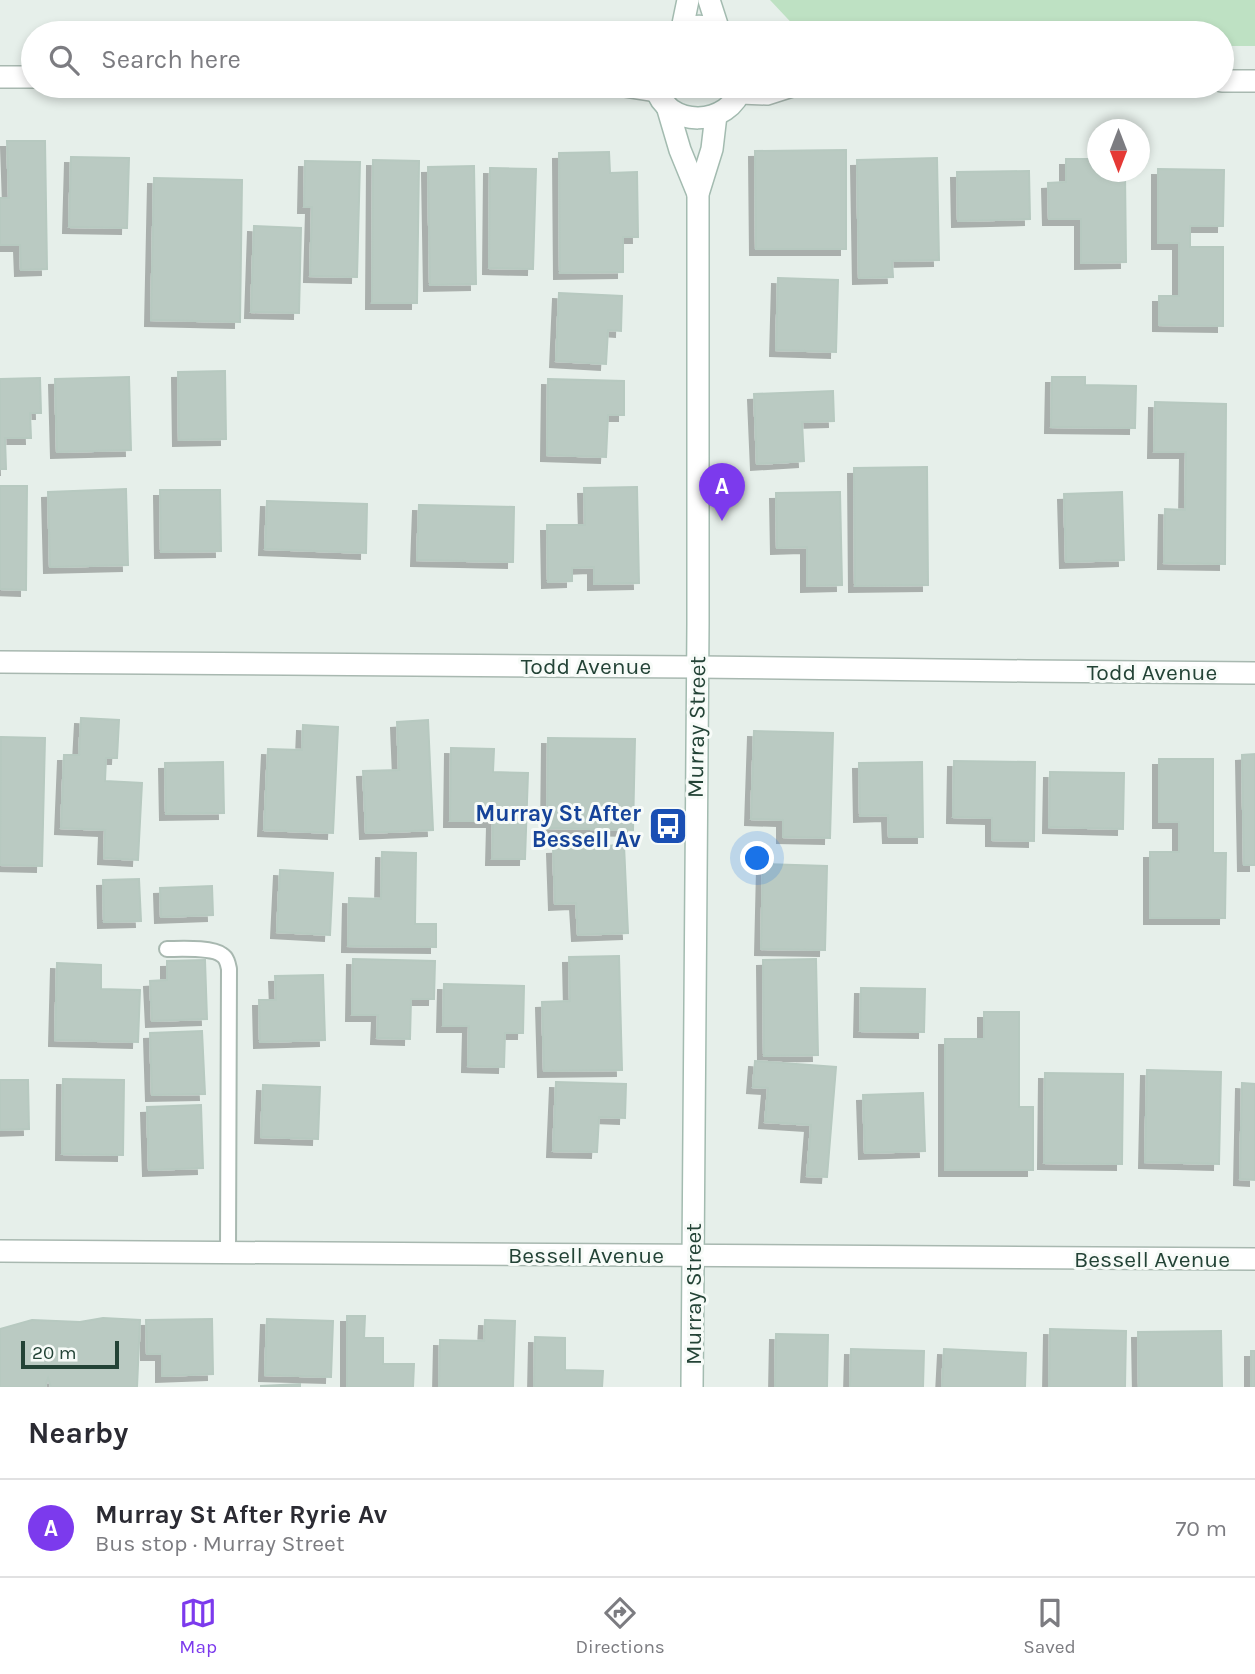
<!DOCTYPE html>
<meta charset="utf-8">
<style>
:root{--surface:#fff;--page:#f7f7f7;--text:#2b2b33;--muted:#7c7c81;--line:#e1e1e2;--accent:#7c3aed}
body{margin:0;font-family:Karla,sans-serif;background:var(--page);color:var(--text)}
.compass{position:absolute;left:1087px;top:119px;width:63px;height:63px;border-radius:50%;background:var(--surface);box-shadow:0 4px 10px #0003;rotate:180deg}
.scale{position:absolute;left:21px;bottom:18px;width:98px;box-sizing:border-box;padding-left:7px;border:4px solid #234336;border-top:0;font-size:19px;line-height:24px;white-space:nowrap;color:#234336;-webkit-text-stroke:5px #f7fbf8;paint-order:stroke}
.you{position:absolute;left:758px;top:859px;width:24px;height:24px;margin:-18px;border:5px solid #fff;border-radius:50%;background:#1a73e8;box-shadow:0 0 0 10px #1a73e833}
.badge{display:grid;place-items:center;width:46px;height:46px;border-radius:50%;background:var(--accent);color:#fff;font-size:23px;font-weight:700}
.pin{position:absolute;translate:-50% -58px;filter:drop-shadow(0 2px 4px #0008)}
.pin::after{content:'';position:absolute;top:37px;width:24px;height:21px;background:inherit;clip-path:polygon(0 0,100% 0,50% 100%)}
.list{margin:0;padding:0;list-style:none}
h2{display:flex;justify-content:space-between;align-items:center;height:91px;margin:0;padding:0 28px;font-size:30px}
h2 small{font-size:23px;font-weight:400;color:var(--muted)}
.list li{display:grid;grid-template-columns:46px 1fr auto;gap:21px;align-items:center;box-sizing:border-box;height:98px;padding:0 28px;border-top:2px solid var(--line)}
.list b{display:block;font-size:26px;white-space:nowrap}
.list p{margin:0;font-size:23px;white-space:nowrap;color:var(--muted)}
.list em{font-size:23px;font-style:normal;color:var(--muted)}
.icon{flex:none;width:38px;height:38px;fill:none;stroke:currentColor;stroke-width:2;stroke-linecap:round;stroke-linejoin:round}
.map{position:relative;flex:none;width:1255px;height:1387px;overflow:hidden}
.search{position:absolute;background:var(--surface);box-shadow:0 4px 10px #0003;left:21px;right:21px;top:21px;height:77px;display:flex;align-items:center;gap:18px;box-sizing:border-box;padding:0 24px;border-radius:38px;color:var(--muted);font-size:26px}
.sheet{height:189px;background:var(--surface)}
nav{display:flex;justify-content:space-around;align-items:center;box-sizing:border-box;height:98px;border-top:2px solid var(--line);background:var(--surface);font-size:19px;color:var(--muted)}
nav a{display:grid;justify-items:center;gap:4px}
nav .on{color:var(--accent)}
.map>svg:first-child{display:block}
.green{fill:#bee1c3}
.building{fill:#bacac2;stroke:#b7c9c0;stroke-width:2;filter:url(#shadow)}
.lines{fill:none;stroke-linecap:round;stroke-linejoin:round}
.lane-casing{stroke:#a8b8b0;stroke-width:18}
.street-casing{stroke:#a8b8b0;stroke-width:24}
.secondary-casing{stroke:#a3bbb0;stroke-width:24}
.lane{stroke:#fff;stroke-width:14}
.street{stroke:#fff;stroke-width:21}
.secondary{stroke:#fff;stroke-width:21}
.labels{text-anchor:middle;stroke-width:6;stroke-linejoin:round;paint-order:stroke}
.street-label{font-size:23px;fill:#234336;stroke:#f7fbf8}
.transit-label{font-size:23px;font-weight:bold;fill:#164399;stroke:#f7fbf8;text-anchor:end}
</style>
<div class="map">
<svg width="1255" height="1387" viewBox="0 0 1255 1387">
<defs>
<filter id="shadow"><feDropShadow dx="-6" dy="6" stdDeviation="0" flood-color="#0004"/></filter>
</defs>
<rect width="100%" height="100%" fill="#e6efea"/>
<path class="green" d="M 770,0 L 1255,0 L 1255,46 L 1222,46 L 1222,33 L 801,33 Z"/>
<g class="building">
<path d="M 7,141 L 45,141 L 47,269 L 21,270 L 20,245 L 0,245 L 0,198 L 9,198 Z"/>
<path d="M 846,150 L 846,249 L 756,249 L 755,151 Z"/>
<path d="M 609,152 L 610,173 L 637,172 L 638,237 L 623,237 L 623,272 L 560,273 L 559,153 Z"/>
<path d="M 71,157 L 129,158 L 127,228 L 69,227 Z"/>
<path d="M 937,158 L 939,260 L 892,261 L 893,277 L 859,278 L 857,160 Z"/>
<path d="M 1066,159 L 1098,159 L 1098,172 L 1125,172 L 1126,262 L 1081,263 L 1081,219 L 1049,219 L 1048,183 L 1066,182 Z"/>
<path d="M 373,160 L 419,161 L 417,303 L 372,303 Z"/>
<path d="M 305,161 L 360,162 L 357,277 L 310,276 L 312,207 L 304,207 Z"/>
<path d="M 474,166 L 476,284 L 430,285 L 428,167 Z"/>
<path d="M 490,168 L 536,169 L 533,269 L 489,268 Z"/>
<path d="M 1158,169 L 1224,170 L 1223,226 L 1190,226 L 1190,247 L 1223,247 L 1223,326 L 1159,325 L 1159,296 L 1179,296 L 1179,243 L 1158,243 Z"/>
<path d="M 1029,171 L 1030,219 L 958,221 L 957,172 Z"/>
<path d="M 154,178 L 242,180 L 240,322 L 151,320 Z"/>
<path d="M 254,226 L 301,228 L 299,313 L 251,312 Z"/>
<path d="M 778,278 L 838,280 L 836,352 L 776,350 Z"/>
<path d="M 559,293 L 622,296 L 621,331 L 608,330 L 606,364 L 556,361 Z"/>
<path d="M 225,371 L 226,439 L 179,440 L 178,372 Z"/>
<path d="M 129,377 L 131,450 L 57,452 L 55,379 Z"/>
<path d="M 1052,377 L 1085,377 L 1085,385 L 1136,386 L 1135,428 L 1051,427 Z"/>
<path d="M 40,378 L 41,413 L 30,413 L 31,438 L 5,438 L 6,469 L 0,469 L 0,379 Z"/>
<path d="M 548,379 L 624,381 L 624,415 L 608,415 L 606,457 L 547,455 Z"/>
<path d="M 833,391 L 834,421 L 802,422 L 804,461 L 757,464 L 754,394 Z"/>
<path d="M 1155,402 L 1226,404 L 1225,564 L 1164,563 L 1165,509 L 1185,510 L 1186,452 L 1154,452 Z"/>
<path d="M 927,467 L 928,585 L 855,586 L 854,468 Z"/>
<path d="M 0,486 L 27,486 L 26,590 L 0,589 Z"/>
<path d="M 637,487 L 639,583 L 594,584 L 594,567 L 572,568 L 572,581 L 548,582 L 547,525 L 585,525 L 584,488 Z"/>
<path d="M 126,489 L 128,565 L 50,567 L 48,492 Z"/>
<path d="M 160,490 L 220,490 L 221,551 L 161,552 Z"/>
<path d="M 840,492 L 842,585 L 807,586 L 807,547 L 777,548 L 776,493 Z"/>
<path d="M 1122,492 L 1124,560 L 1066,562 L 1064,494 Z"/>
<path d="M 267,501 L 367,504 L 366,553 L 265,549 Z"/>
<path d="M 419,505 L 514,507 L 513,562 L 417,560 Z"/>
<path d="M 81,718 L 119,720 L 117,758 L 106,758 L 105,781 L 142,783 L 138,860 L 104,858 L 105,830 L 61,828 L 64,755 L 79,755 Z"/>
<path d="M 428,720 L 433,830 L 366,833 L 363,771 L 399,770 L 397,722 Z"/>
<path d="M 303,725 L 338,727 L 333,833 L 264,830 L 268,749 L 302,750 Z"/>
<path d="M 754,731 L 833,733 L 830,838 L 783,837 L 783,820 L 751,819 Z"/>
<path d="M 1,737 L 45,738 L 42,866 L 0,865 Z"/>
<path d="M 548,738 L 635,739 L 633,830 L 547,828 Z"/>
<path d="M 451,748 L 494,749 L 493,772 L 528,773 L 525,859 L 492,859 L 493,821 L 450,821 Z"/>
<path d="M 1255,754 L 1255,865 L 1244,865 L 1242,755 Z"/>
<path d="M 1159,759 L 1213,759 L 1213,853 L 1226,853 L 1225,918 L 1150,918 L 1150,852 L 1179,852 L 1179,822 L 1159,822 Z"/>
<path d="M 954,761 L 1035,762 L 1034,841 L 992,840 L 992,818 L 953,817 Z"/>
<path d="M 223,762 L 224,813 L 166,814 L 165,763 Z"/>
<path d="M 922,762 L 923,837 L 889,837 L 888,815 L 860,816 L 859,763 Z"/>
<path d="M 1050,772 L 1124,773 L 1123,829 L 1049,827 Z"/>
<path d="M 624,845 L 628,933 L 578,935 L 576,903 L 555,904 L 553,848 Z"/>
<path d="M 382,852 L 416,853 L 415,924 L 436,924 L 436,947 L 348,946 L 349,898 L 381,899 Z"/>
<path d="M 763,864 L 827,866 L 825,950 L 761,949 Z"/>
<path d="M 280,870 L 333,873 L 330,935 L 277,932 Z"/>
<path d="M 139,879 L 141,921 L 104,922 L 103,880 Z"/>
<path d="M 212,886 L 213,915 L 161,917 L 160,888 Z"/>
<path d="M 619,956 L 622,1070 L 544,1071 L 542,1002 L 570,1001 L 569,957 Z"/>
<path d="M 353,959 L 435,961 L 434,999 L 411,999 L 410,1039 L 377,1038 L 378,1015 L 352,1015 Z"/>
<path d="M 816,959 L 818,1055 L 764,1056 L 763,960 Z"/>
<path d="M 205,960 L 207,1019 L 152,1021 L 150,981 L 167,980 L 167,961 Z"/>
<path d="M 57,963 L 101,965 L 101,989 L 140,990 L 138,1042 L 55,1040 Z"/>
<path d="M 323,975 L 325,1040 L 260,1042 L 259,1000 L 276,1000 L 275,976 Z"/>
<path d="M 444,984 L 524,986 L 523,1033 L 505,1033 L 504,1067 L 468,1066 L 469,1026 L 443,1026 Z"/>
<path d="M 861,988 L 925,989 L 924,1032 L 860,1031 Z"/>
<path d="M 984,1012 L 1019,1012 L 1019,1107 L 1033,1107 L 1033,1170 L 945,1170 L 945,1039 L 984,1039 Z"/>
<path d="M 202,1031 L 205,1094 L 152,1095 L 150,1033 Z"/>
<path d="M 755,1061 L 836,1067 L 827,1177 L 807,1176 L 811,1125 L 765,1122 L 768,1088 L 753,1087 Z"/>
<path d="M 1147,1070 L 1221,1072 L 1219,1164 L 1145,1162 Z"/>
<path d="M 1045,1073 L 1123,1074 L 1122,1164 L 1044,1163 Z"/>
<path d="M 63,1079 L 124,1080 L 123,1155 L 62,1154 Z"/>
<path d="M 0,1080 L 28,1080 L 29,1129 L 0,1130 Z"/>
<path d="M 556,1082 L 626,1084 L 625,1118 L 599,1117 L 597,1152 L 553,1151 Z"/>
<path d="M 1242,1083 L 1255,1084 L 1255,1180 L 1240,1179 Z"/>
<path d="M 263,1085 L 320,1087 L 318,1139 L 261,1137 Z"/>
<path d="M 923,1093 L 925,1151 L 865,1153 L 863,1095 Z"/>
<path d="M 201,1105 L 203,1168 L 149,1170 L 147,1107 Z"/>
<path d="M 347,1316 L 365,1316 L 364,1338 L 383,1338 L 383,1364 L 414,1364 L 413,1387 L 347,1387 Z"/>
<path d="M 103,1318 L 140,1320 L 137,1387 L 51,1387 L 48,1378 L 45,1387 L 0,1387 L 0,1329 L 32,1320 L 80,1322 Z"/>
<path d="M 212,1319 L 213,1374 L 162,1376 L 162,1354 L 147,1354 L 146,1320 Z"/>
<path d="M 267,1319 L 333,1321 L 331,1377 L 265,1375 Z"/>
<path d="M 485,1320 L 515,1321 L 513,1387 L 439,1387 L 440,1340 L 484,1341 Z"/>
<path d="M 1050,1329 L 1126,1331 L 1125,1387 L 1049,1387 Z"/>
<path d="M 1221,1331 L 1222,1387 L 1139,1387 L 1138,1332 Z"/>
<path d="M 776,1334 L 828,1335 L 827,1387 L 775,1387 Z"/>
<path d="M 535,1337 L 565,1338 L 565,1370 L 603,1371 L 602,1387 L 534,1387 Z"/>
<path d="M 851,1349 L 924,1351 L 923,1387 L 850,1387 Z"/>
<path d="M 944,1349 L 1026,1353 L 1025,1387 L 942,1387 Z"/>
<rect x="1251" y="1351" width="4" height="36"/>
<path d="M 300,1384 L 300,1387 L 261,1387 L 261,1386 Z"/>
</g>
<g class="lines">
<g class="lane-casing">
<path id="lane" d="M 167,949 C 180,949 212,947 222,955 C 227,958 228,964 229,969 L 228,1253"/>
</g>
<g class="street-casing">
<g id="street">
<path d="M 0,77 L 33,77"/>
<path d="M 1222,81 L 1255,81"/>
<path d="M 624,86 L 656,91"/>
<path d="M 740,93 L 767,94 L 792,86"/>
<path d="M 0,662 L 697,667 L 1027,671 L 1255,673"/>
<path d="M 0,1251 L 1255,1259"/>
</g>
</g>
<g class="secondary-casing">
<g id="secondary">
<path d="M 709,0 L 719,31"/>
<path d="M 682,29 L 688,0"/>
<path d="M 675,33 C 690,24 708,24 723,33"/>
<path d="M 655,86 C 666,129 730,128 742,86"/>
<path d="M 667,106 L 680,150 L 698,194"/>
<path d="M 692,1387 L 698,624 L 698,194 L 712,149 L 716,115"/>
</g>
</g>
<use href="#lane" class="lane"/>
<use href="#street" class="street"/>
<use href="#secondary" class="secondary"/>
</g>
<defs>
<g id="bus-square" transform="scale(2.0125)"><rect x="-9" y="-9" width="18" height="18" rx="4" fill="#1a4fb4" stroke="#f7fbf8"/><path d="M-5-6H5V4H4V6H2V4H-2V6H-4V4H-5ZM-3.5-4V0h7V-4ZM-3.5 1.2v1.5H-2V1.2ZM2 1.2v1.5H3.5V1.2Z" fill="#fff"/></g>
</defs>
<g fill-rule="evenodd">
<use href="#bus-square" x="668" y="826"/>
</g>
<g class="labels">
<g class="street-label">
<text x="586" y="674">Todd Avenue</text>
<text x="1152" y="680">Todd Avenue</text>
<text transform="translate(696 727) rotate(-89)" y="8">Murray Street</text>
<text x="586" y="1263">Bessell Avenue</text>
<text x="1152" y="1267">Bessell Avenue</text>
<text transform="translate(693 1294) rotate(-90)" y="8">Murray Street</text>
</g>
<g class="transit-label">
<text x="641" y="821">Murray St After<tspan x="641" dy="26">Bessell Av</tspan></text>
</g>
</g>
</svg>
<svg class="compass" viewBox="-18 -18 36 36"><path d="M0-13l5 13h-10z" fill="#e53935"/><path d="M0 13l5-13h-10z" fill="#7c7c81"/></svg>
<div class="scale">20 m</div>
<div class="you"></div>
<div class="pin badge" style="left:722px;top:521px">A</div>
<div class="search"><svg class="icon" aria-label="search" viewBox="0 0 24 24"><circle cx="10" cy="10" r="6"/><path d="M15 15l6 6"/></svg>Search here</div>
</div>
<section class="sheet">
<h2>Nearby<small></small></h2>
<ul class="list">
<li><span class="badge">A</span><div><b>Murray St After Ryrie Av</b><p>Bus stop · Murray Street</p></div><em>70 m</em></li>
</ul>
</section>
<nav>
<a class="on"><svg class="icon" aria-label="map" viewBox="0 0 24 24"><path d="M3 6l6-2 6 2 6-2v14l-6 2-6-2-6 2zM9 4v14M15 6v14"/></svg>Map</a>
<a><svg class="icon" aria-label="directions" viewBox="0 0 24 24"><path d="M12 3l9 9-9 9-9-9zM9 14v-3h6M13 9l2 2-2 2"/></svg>Directions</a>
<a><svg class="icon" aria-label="saved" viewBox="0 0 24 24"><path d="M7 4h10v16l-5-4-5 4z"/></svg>Saved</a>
</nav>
